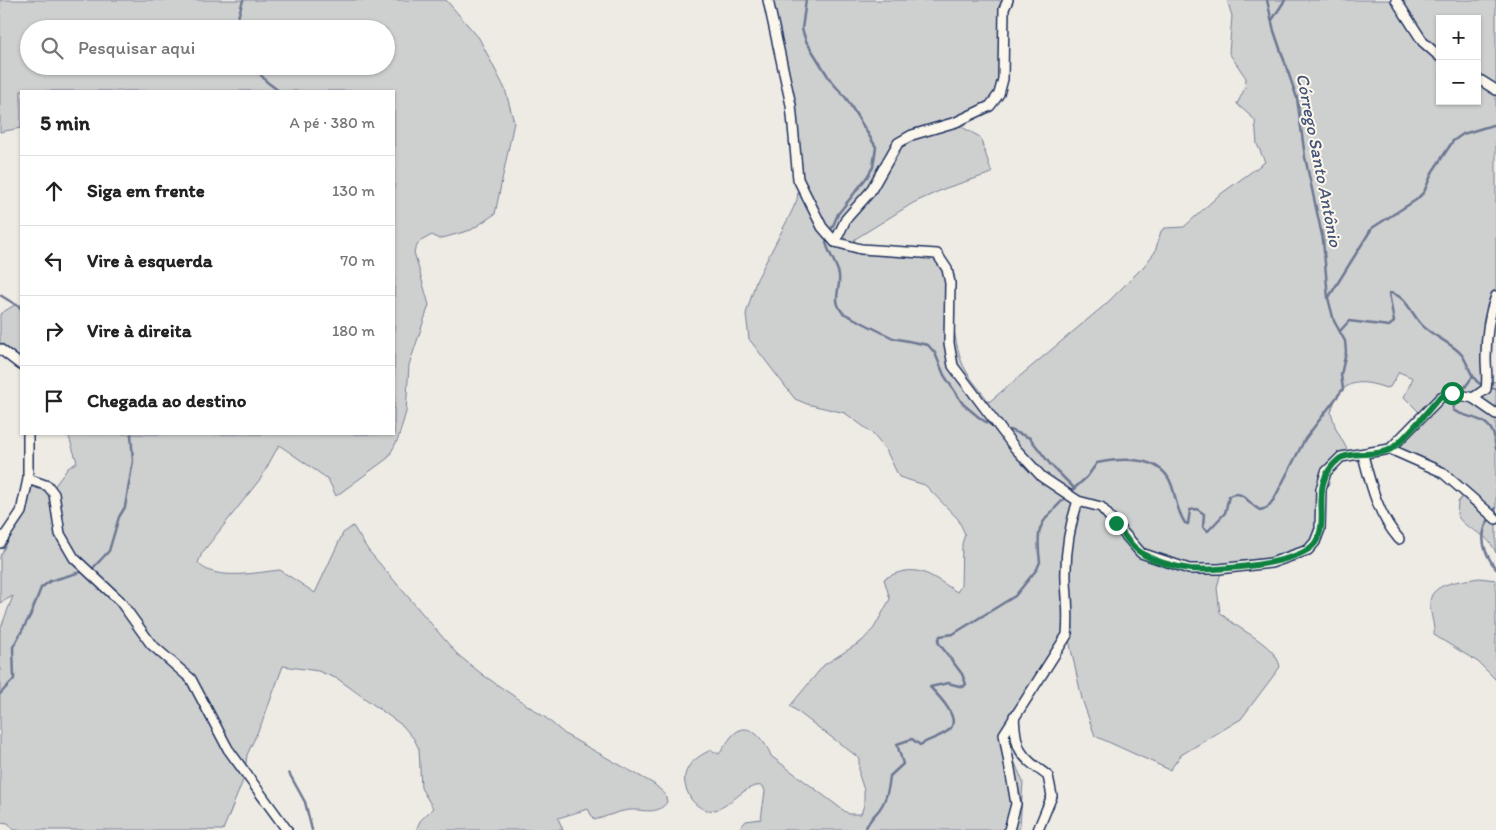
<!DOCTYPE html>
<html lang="pt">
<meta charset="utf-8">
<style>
:root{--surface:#fff;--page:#f6f6f6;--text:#222;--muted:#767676;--line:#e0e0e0}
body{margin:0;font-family:Itim,sans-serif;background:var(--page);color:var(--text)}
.controls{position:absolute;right:15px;top:15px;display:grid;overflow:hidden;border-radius:0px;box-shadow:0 1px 4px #0004}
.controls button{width:45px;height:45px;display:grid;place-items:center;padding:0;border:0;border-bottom:1px solid var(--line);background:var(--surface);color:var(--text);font:25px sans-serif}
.stop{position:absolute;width:15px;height:15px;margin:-11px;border:4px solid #0b8043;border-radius:50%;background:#fff}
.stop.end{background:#0b8043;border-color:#fff;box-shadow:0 1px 5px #0008}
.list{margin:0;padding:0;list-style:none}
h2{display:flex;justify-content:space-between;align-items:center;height:65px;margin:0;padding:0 20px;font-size:21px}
h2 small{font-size:16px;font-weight:400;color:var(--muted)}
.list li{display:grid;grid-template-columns:32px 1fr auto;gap:15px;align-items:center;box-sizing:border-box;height:70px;padding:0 20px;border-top:1px solid var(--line)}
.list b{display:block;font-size:19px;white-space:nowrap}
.list em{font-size:16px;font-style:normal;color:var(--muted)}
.icon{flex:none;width:28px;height:28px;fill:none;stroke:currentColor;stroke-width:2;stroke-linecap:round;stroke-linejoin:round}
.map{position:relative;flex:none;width:1496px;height:830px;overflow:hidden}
.search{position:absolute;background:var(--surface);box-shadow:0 1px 4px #0004;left:20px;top:20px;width:375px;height:55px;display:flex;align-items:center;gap:12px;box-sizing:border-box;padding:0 18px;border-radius:28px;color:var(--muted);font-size:19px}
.panel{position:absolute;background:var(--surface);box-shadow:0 1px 4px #0004;left:20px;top:90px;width:375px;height:345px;border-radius:0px}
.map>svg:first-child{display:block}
.green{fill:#cecfcf;stroke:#747f96;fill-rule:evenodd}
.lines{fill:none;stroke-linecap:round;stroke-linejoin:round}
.stream{stroke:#6d7892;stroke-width:2.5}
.minor-casing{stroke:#1b2f5e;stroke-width:12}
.minor{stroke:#fbf7ec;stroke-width:9}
.route{stroke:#0b8043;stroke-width:6}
.labels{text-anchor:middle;stroke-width:4;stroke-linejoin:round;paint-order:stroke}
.water-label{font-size:18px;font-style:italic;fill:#445378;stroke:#fbf7ec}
</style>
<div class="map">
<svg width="1496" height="830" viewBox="0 0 1496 830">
<rect width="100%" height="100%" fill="#eeebe4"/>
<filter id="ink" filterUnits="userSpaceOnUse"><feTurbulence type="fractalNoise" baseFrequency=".02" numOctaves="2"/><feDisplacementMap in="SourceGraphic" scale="10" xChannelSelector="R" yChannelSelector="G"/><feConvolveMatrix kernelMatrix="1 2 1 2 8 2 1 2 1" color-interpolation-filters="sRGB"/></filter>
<g filter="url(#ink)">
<g class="green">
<path d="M 0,0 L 446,0 L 479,38 L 505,89 L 514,122 L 495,214 L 471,230 L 439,239 L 432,235 L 419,242 L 414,252 L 429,305 L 409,365 L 406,412 L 398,439 L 388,458 L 336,496 L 328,479 L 279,445 L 261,478 L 202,553 L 198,563 C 214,582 259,572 280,570 L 315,593 L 343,533 L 353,526 L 368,550 L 457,654 L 483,675 L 546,718 L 566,735 L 654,784 L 665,794 L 667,802 C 657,816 644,809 630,810 C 618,811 606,817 594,820 L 588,809 L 558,818 L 563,830 L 416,830 L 420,821 L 433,808 L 421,788 L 419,749 L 414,739 L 403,726 L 338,679 L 318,671 L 283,666 L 263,720 L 247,755 L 244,778 L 223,830 L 14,830 L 8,823 L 0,822 L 0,630 L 13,596 L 0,603 L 0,556 L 17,524 L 30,482 L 54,487 L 68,468 L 77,462 L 68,434 L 394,434 L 394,91 L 21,91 L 21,128 L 0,132 ZM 29,29 L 386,29 L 386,66 L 29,66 Z"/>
<path d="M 771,0 L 998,0 L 1003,2 L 1002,71 L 996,99 L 957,119 L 960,126 L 980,137 L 992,173 L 946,188 L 913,203 L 855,239 L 854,242 L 872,250 L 935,249 C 963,275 954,281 953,315 C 953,329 957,347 961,360 C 966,375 980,389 989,402 L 1106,304 L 1144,266 L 1155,252 L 1161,231 L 1165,228 L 1184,227 L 1218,196 L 1265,162 L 1257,144 L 1255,120 L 1237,104 L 1245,88 L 1246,78 L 1229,53 L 1232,16 L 1227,0 L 1496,0 L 1496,296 L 1488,351 L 1491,381 L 1496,382 L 1496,553 C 1486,529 1467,533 1457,515 L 1458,502 L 1467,491 L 1437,466 L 1420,456 L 1389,446 L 1421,414 L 1404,397 L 1413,378 L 1399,372 L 1390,387 L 1386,388 C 1358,378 1340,380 1331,412 L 1336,429 L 1348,451 L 1328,472 L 1314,539 L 1296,555 L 1228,566 L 1220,576 L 1217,588 L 1220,612 C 1236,630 1276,643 1280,667 L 1241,719 L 1181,755 L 1170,770 L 1095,736 L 1082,699 L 1069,640 L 1019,716 L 1010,734 L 1010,751 L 1023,782 L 1020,826 L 1017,830 L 738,830 L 746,821 L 761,819 L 765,791 L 763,786 C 741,782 726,818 703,809 C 697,806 691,801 689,795 C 677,773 691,759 711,750 L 719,754 C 725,747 731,733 740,730 C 753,724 768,746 771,756 L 843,810 L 849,814 L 861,814 L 864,805 L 864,790 L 859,775 L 859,758 L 790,706 L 824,665 L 862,641 L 874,628 L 890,599 L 884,579 C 916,561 930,575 957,592 L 961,586 L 962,544 L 965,534 L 958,519 L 925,485 L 899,477 L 886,450 L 871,432 L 845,413 L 807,404 L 795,399 L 749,339 L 746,314 L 756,281 L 790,215 L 797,200 L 798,188 L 796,155 ZM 1440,19 L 1477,19 L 1477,101 L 1440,101 Z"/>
<path d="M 16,304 L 21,305 L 21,362 L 0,349 L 0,314 Z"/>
<path d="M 1479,578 L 1496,580 L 1496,680 L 1478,662 L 1434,635 C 1435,625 1430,614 1430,603 C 1430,582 1463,581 1479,578 Z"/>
</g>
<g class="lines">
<g class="stream">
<path d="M 806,0 L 802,29 L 806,41 L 831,81 L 846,98 L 876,147 L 873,167 L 867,177 L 838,214 L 832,228"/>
<path d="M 1272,20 L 1285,0"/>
<path d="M 238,29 L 237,21 L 243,0"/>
<path d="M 253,66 L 267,82 L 279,91"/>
<path d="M 826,242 C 828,253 837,264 839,275 C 841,290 831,299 843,313 L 893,338 L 928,345 L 935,353 L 944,375 L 963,404 L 981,419 L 996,428"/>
<path d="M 0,295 L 21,308"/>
<path d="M 1329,297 L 1372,228 L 1416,200 L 1424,192 L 1433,171 L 1453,141 L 1463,134 L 1496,124"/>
<path d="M 1340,331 L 1349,321 L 1389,326 L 1394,322 L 1389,293 C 1405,294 1411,313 1421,324 C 1433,337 1451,342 1462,355 C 1469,365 1470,377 1480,384"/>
<path d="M 1493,388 L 1496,389"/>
<path d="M 1463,390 L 1473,376"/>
<path d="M 1455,401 L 1453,410 C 1467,419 1486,416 1493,433 C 1495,438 1495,444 1496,449"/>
<path d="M 1010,430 L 1030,438 L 1050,464 L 1075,489"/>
<path d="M 1070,492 L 1087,477 L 1097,463 C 1123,458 1162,455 1172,486 C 1176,499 1177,511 1185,523 L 1188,524 L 1190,510 L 1197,509 L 1204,514 L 1203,527 L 1208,531 L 1225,513 L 1229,496 C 1244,488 1248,505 1260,510 L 1267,508 L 1274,499 L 1305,439 L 1343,389 L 1341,375 L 1346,352 L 1345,341 L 1334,321 L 1328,298 L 1323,240 L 1305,157 L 1297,98 L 1274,31 L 1267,0"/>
<path d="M 1495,509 L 1496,508"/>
<path d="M 1488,521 C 1478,538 1485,554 1496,569"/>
<path d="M 93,568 L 109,551 L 119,517 L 125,507 L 133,461 L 131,434"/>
<path d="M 0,694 L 14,679 L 13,647 L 30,616 L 41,588 L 50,581 L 84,571"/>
<path d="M 289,773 L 305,802 L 312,830"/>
<path d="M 865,830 C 868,821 873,817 879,810 C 887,800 889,787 890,776 L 903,764 L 897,744 L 912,739 L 920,745 C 929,739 941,737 949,730 C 962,719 938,695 930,687 L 948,683 L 963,687 L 966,684 L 962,674 L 938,642 L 940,636 L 953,634 L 1015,596 L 1037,569 L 1040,562 C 1035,524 1041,523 1066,497"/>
</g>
<g class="minor-casing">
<g id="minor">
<path d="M 768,0 L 791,105 L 798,179 L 822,227 L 835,242 L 861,249 L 937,254 L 947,269 L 950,283 L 949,343 L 953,366 L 1015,448 L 1042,477 L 1078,501 L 1101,507 L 1141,553 L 1189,569 L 1219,569 L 1271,563 L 1308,550 L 1315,542 L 1320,529 L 1321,489 L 1326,472 L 1341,457 L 1390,449"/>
<path d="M 1396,0 L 1423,42 L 1440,57"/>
<path d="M 1477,78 L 1496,90"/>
<path d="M 835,242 L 846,219 L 870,192 L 898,143 L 912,135 L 956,122 L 990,106 L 999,94 L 1003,79 L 1004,9 L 1008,0"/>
<path d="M 1496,296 C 1488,317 1486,336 1486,358 C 1486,369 1488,378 1486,389 L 1473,398 L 1452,393 L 1441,397 L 1390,449 L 1442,472 L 1496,519"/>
<path d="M 0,349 L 21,365"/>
<path d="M 1473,398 L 1496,414"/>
<path d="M 1363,455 C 1371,486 1378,515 1399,539"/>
<path d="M 28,479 L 48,486 L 54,494 L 60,534 L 74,558 L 120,601 L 151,644 L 191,679 L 228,749 L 287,830"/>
<path d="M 0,543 L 21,512 L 28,479 L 28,434"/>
<path d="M 1014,716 C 1016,753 1020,755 1048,776 L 1052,796 L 1038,830"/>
<path d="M 1009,830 L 1016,804 L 1004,734 L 1067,635 C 1069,616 1067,599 1066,581 C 1065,553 1069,527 1078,501"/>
</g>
</g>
<use href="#minor" class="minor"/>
</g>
</g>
<g class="lines" filter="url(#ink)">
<path class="route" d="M 1116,523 C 1123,534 1130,545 1140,552 C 1152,561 1176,567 1190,569 C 1216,571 1299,565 1315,543 C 1332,519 1307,485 1339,459 C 1349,451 1378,457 1391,449 C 1403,442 1429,409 1440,397 L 1452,393"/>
</g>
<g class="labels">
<g class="water-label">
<text transform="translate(1319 160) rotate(79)" y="6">Córrego Santo Antônio</text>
</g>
</g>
</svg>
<div class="controls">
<button>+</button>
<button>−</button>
</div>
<div class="stop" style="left:1452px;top:393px"></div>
<div class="stop end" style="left:1116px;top:523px"></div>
<div class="search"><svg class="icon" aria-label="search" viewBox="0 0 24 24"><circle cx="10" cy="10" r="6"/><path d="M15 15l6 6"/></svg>Pesquisar aqui</div>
<section class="panel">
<h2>5 min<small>A pé · 380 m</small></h2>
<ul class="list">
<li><svg class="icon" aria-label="ahead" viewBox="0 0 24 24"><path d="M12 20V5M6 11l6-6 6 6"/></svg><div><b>Siga em frente</b></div><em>130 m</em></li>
<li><svg class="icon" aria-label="left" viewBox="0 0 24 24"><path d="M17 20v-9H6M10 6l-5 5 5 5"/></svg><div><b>Vire à esquerda</b></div><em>70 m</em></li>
<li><svg class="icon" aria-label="right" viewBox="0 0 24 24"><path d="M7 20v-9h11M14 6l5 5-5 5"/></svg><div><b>Vire à direita</b></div><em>180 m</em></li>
<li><svg class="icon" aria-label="arrive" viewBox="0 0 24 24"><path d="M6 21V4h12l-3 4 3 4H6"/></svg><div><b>Chegada ao destino</b></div></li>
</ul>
</section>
</div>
